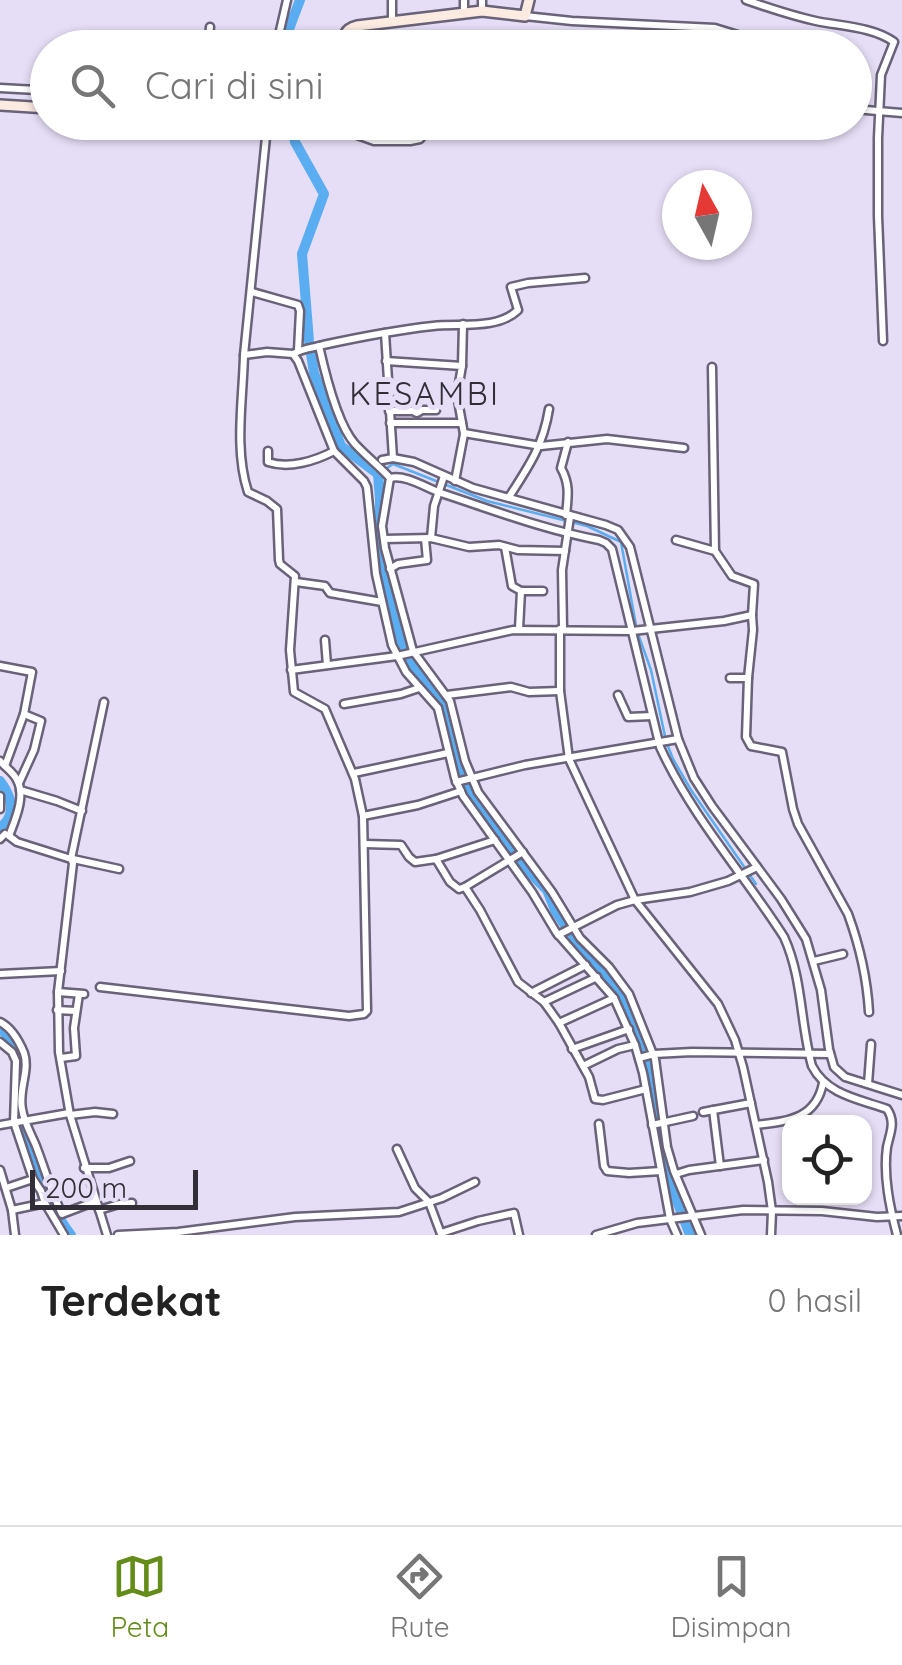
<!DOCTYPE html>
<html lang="id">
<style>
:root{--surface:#fff;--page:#f2f2f2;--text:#222;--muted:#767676;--line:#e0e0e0;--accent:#648c19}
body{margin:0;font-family:Quicksand,sans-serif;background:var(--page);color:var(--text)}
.controls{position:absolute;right:30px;bottom:30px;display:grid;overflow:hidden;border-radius:20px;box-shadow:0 2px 8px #0004}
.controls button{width:90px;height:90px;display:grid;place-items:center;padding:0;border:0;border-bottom:2px solid var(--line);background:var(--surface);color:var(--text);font:50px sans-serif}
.compass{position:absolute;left:662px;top:170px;width:90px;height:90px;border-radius:50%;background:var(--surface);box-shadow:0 2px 8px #0004;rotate:352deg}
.scale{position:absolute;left:30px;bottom:25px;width:168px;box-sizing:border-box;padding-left:10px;border:5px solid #312e37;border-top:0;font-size:28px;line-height:35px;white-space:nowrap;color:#312e37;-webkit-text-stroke:8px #e6def6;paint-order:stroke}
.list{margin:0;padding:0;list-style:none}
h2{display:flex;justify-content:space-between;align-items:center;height:130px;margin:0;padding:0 40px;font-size:42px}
h2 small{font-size:32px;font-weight:400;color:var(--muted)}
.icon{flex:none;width:55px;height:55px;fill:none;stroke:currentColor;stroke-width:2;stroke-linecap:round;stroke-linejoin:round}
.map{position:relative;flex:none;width:902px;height:1235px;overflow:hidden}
.search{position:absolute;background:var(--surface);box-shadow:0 2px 8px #0004;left:30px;right:30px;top:30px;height:110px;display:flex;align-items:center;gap:25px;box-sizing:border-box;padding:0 35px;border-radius:55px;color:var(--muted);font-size:38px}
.sheet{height:290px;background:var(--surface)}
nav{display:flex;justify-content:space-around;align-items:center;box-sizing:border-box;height:140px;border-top:2px solid var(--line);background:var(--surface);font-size:28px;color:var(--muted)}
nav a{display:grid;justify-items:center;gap:5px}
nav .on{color:var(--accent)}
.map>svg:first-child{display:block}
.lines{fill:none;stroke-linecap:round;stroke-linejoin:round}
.stream{stroke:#5badf1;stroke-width:2.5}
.river{stroke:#5badf1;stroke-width:10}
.minor-casing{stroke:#696278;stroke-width:11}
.secondary-casing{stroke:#696278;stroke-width:14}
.minor{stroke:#fff;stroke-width:6}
.secondary{stroke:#fcebe1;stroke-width:9}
.labels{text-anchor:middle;stroke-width:10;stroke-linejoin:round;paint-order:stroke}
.quarter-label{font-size:32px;letter-spacing:2.5px;fill:#312e37;stroke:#e6def6}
</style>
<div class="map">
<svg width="902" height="1235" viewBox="0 0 902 1235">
<rect width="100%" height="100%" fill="#e6def6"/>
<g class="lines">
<path class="stream" d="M 378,474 L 393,464 L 487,501 L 587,526 L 621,542 L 637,631 L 651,670 L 666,741 L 673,759 L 691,790 L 756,884"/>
<g class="river">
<path d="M 286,48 L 286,37 L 300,0"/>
<path d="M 291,122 L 295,142 L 324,194 L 302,254 L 309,341 L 314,373 L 341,446 L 378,474 L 380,499 L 380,567 L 406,658 L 443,703 L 451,718 L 460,769 L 470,796 L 487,815 L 529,872 L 547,890 L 555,910 L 574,939 L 605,974 L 634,1020 L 647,1049 L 653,1074 L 661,1133 L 677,1201 L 690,1235"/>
<path d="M 0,781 C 7,790 15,806 9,817 C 7,822 3,825 0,829"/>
<path d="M 0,1029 C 19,1043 23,1056 22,1079"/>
<path d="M 18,1101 C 15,1123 27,1142 35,1163 C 45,1189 53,1212 71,1235"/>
</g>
<g class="minor-casing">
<g id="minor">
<path d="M 746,0 C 769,8 793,16 816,21 C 840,26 874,27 894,42 L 881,75 L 878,138 L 878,216 L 883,341"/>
<path d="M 482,11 L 482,0"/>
<path d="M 464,13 L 464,0"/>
<path d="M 525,16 L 572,21 L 715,28 L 741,36 L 758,48"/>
<path d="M 392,21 L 392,0"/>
<path d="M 208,48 L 210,27"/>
<path d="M 276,48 L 287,0"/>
<path d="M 0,88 L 37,90 L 38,107"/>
<path d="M 854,109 L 902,113"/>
<path d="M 267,127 L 244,355 L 267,352 L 293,354"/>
<path d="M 335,127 L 374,141 L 410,141 L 420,139 L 423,135 L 424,122"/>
<path d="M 585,278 L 528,283 L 511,287 L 518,310 C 497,330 460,323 433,326 C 396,330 360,337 323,345 C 313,348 303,348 293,354 L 298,361 L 334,451 L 364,481 L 367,487 L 376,574 L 392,645 L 406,672 L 438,708 L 455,778 L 463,796 L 532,892 L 556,932 L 614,998 L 635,1045 L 643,1073 L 670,1219 L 677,1235"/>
<path d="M 252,292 L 298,305 L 300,311 L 298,350"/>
<path d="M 385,333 L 393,458 L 414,462 L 473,488 L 606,525 L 618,530 L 630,547 L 678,739 L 694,778 L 712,806 L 781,899 L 806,939 L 821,990 L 829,1049 L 834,1067 L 845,1077 L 902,1095"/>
<path d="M 319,346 C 325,373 337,424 355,444 C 366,456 379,466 390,478 C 406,474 426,488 441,493 C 493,510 545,530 599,540 L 606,543 L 612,549 L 660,747 C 692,817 743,873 784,937 C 803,979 800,1023 812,1066 C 827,1095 859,1099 887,1109 C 896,1122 890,1133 887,1147 C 883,1176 890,1208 897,1235"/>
<path d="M 386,361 L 462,366 L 457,395 L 464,434 L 455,481"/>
<path d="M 462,366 L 463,324"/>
<path d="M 712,367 L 715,551"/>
<path d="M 389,411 L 413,411 L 417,413 L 422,410 L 436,410"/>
<path d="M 390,423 L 462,423"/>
<path d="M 464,433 L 541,446 L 607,439 L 684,448"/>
<path d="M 268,451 L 268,462 C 289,469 315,461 334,451"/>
<path d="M 382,460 L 393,458"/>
<path d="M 390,478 L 382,526 L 385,548 L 413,651 L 450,701 L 465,761 L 478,792 L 552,892 L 580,938 L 609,967 L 629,994 L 655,1059 L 667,1147 L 674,1171 L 701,1235"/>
<path d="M 509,497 C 529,466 543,446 549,409"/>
<path d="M 566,515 C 568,496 570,484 561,468 L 568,442"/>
<path d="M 431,538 L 434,506 L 444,476"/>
<path d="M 384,539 L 431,538 L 469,547 L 499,545 L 518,550 L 565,551"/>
<path d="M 676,540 L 715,551 L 732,576 L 754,584 L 752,615"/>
<path d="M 505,547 L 512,586 L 521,591 L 543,591"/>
<path d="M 390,569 L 398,564 L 427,560 L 425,539"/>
<path d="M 296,582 L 325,586 L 330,593 L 382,602"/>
<path d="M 519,629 L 521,591"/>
<path d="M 560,629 L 560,691 L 569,759 L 635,900 L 718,1004 L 735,1040 L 743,1067 L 768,1182 L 772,1211 L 771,1235"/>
<path d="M 563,629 L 562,570 L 570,517"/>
<path d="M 325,640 L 327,665"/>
<path d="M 0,666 L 32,672 L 24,714 L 41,721 L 34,750 L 19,783"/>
<path d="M 291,670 L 397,656 L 513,630 L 632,631 L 724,621 L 752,615 L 753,630 L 748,678 L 730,678"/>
<path d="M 748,678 L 746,737 L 751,746 L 782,752 L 793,809 L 798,824 L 848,914 C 860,947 867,977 869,1012"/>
<path d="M 447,695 L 511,687 L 529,692 L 560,691"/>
<path d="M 618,695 L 628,717 L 652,716"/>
<path d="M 344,704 L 401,694 L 419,688"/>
<path d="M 0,761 C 5,767 14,773 17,780 C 26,796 15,820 9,836 L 17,842 L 71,859 L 73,863 L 58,992 L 59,1052 L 70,1115 L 107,1235"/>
<path d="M 5,766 L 24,714"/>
<path d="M 354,773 L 448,753"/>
<path d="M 456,782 L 525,765 L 678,739"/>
<path d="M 20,790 L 57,801 L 82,811"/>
<path d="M 0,796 L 0,809"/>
<path d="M 363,816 L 418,805 L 461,791"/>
<path d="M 0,839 L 5,834"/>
<path d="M 365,844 L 401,845 L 409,857 L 415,862 L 436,859 L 450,882 L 459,889 L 465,887 L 523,852"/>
<path d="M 71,859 L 104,702"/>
<path d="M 73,859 L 119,869"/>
<path d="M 436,859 L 495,840"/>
<path d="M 465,887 L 480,910 L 518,982 L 544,1002 L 597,977"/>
<path d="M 558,935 L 617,905 L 635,900 L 690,892 L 728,881 L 757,867"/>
<path d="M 814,961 L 843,954"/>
<path d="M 0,974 L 61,971"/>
<path d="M 100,987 L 349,1016 L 364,1014 L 367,1011 L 363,816 L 355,779 L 325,709 L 294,692 L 290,650 L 295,576 L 280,564 L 279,560 L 277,509 L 267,501 L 248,492 C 234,450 243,399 244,355"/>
<path d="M 58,992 L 84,994"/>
<path d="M 531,993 L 586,965"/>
<path d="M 614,998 L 559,1023 L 589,1077 L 595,1099 L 603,1100 L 646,1089"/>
<path d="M 544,1002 L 559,1023"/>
<path d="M 57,1010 L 76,1011"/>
<path d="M 0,1022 C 12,1028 19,1041 24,1053 C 30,1071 18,1090 22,1109 C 24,1122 31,1134 36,1146 C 45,1169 51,1192 62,1214 L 96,1201"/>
<path d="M 0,1042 L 12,1052 L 16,1061 L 14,1122 L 33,1179"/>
<path d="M 572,1049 L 629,1029"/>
<path d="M 61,1058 L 76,1056 L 74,1028 L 79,994"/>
<path d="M 639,1058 L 654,1054 L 692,1052 L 830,1054"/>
<path d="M 583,1066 L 618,1049 L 635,1045"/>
<path d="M 868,1084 L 871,1044"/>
<path d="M 713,1110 L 720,1166"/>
<path d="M 703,1112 L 751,1103"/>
<path d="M 70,1115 L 95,1112 L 113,1114"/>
<path d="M 599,1124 L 604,1166 L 607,1171 L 629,1173 L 661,1171"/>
<path d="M 0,1125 L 69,1113"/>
<path d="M 652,1125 L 693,1116"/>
<path d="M 756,1125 C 788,1121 816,1119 823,1083"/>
<path d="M 397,1149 L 415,1188 L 429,1202 L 441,1234"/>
<path d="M 84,1168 L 109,1168 L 130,1161"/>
<path d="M 0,1170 L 12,1210 L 15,1235"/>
<path d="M 676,1174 L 689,1170 L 764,1160"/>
<path d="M 6,1188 L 33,1179 L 41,1191 L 45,1203"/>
<path d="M 12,1210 L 45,1203 L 64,1235"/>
<path d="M 99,1210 L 119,1204 L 132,1203"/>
<path d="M 441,1233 L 478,1221 L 514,1213 L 519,1235"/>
<path d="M 118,1235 L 178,1232 L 295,1217 L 399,1212 L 442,1198 L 475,1182"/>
<path d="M 596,1235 L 637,1223 L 743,1210 L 822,1211 L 877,1217 L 902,1216"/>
</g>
</g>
<g class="secondary-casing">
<g id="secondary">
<path d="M 344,48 C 343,36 345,29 357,26 L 482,11 L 525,16 L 529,0"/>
<path d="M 0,105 L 48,108"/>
<path d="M 222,122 L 270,127 L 307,133 L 331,130 L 339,122"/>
</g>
</g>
<use href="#minor" class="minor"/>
<use href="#secondary" class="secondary"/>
</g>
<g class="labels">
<g class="quarter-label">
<text x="425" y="405">KESAMBI</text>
</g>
</g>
</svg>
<div class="controls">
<button><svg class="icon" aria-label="locate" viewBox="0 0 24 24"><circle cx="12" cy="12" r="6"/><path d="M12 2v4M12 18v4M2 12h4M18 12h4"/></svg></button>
</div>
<svg class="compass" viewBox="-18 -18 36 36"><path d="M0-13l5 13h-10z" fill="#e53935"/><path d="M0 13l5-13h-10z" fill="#767676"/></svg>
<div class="scale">200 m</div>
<div class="search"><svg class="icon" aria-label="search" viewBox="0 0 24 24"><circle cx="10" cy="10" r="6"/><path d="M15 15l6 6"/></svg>Cari di sini</div>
</div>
<section class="sheet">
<h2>Terdekat<small>0 hasil</small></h2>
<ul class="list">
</ul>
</section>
<nav>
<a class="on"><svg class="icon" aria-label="map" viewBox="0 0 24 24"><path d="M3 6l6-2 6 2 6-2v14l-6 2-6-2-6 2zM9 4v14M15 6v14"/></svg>Peta</a>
<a><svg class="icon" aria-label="directions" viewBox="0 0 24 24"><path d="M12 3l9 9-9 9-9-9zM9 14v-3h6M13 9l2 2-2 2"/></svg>Rute</a>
<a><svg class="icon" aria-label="saved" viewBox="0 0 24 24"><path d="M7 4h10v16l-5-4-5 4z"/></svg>Disimpan</a>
</nav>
